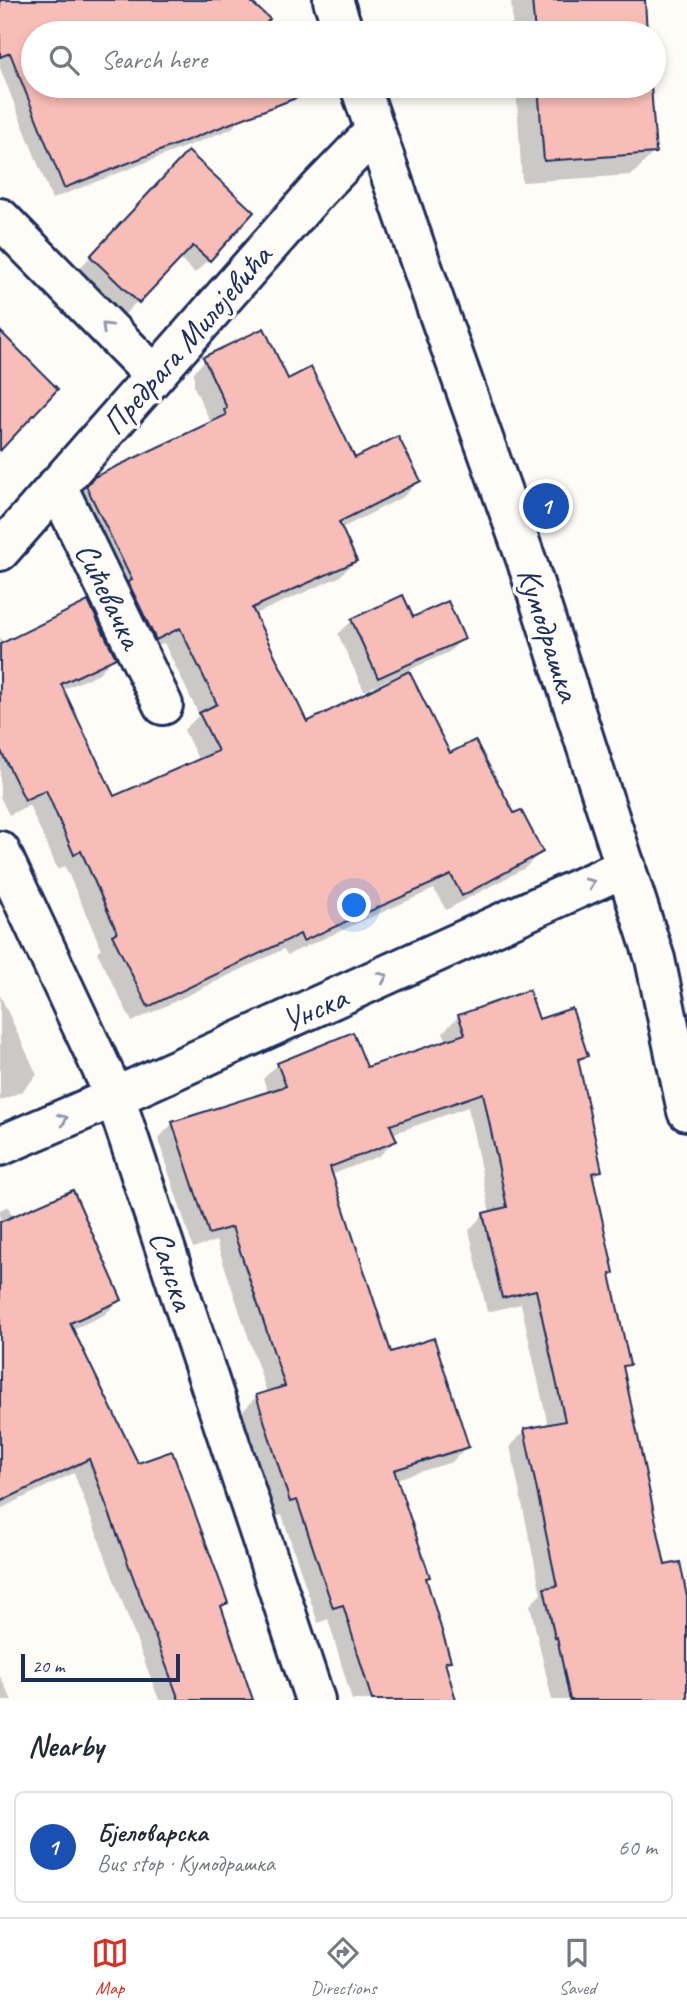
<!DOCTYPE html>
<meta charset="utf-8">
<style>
:root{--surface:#fff;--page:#f6f6f7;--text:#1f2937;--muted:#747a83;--line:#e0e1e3;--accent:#d93025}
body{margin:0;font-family:Caveat,sans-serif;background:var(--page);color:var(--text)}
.scale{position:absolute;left:21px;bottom:18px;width:159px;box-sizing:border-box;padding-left:7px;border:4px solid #1b2f5e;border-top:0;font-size:19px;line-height:24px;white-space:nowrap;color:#1b2f5e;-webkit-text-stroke:5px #fdfcf7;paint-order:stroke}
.you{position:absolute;left:355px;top:906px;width:24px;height:24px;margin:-18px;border:5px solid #fff;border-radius:50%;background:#1a73e8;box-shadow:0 0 0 10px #1a73e833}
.badge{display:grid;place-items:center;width:46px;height:46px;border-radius:50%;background:var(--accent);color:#fff;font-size:23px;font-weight:700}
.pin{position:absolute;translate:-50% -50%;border:4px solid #fff;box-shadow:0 2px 7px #0006}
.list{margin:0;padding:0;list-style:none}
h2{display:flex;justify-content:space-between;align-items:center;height:91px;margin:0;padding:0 28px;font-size:30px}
h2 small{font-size:23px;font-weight:400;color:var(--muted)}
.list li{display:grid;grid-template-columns:46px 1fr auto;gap:21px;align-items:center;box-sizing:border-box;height:112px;margin:0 14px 14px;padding:0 14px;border:2px solid var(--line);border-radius:10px}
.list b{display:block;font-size:26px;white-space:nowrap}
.list p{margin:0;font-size:23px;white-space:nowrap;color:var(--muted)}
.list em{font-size:23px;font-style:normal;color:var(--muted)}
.icon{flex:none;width:38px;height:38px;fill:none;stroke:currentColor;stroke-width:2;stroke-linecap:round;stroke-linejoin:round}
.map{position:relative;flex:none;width:687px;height:1700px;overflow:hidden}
.search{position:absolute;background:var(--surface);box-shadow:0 4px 10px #0003;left:21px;right:21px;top:21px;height:77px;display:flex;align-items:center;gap:18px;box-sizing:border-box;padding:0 24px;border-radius:38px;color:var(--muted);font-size:26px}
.sheet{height:217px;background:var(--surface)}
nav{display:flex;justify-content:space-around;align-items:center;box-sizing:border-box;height:98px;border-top:2px solid var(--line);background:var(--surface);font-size:19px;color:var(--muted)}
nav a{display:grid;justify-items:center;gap:4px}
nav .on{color:var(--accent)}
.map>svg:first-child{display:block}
.shadow{fill:#0003}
.building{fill:#f8bdb7;stroke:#1b2f5e;stroke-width:2}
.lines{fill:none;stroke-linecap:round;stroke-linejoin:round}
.minor-casing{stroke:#1b2f5e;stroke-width:44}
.minor{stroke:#fdfcf7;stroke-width:38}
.oneway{stroke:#8c96aa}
.labels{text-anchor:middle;stroke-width:7;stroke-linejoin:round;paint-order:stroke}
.street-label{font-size:33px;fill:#1b2f5e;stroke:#fdfcf7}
</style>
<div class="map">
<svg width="687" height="1700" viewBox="0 0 687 1700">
<rect width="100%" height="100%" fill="#fdfcf7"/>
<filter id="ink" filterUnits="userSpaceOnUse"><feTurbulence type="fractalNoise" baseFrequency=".0143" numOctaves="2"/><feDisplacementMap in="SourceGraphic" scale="14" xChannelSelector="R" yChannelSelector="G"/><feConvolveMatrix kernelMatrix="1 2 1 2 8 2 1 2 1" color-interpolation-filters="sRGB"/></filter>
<g filter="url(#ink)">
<g class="shadow">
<path d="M 0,0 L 79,0 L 91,33 L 33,33 L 33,86 L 276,86 L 231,129 L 52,199 L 0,68 Z"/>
<path d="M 173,0 L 247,0 L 255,33 L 143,33 Z"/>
<path d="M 511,0 L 643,0 L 646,33 L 513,33 Z"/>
<path d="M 516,86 L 649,86 L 654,152 L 632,175 L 522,182 Z"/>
<path d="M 174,167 L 209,259 L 195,273 L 179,258 L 124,315 L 77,271 Z"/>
<path d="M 210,355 L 287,381 L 355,460 L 419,481 L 403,497 L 340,529 L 355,561 L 339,577 L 253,615 L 306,725 L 399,678 L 398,675 L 364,691 L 338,634 L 352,621 L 402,598 L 412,619 L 463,638 L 449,652 L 407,671 L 449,755 L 513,816 L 541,852 L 525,868 L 446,910 L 434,889 L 287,955 L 284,949 L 132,1022 L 97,952 L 101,948 L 65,866 L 58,870 L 29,805 L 9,815 L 0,797 L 0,638 L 3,645 L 114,658 L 98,674 L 62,690 L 114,799 L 199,761 L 184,730 L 199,715 L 164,643 L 139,654 L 79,495 L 95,478 L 211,423 L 194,387 L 194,372 Z"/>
<path d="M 0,995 L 37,1075 L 22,1091 L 0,1101 Z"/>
<path d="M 459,1016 L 538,1022 L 586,1055 L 577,1064 L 600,1171 L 592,1179 L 612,1272 L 609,1276 L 628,1364 L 622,1370 L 663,1567 L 687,1606 L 687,1700 L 552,1700 L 530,1605 L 541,1594 L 510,1446 L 525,1431 L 548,1426 L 521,1304 L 487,1312 L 469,1230 L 484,1214 L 490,1213 L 468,1107 L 392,1134 L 395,1141 L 379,1156 L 331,1175 L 390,1354 L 467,1446 L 452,1462 L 396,1479 L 428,1576 L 425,1579 L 449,1660 L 444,1665 L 455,1700 L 352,1700 L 328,1619 L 318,1623 L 282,1515 L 275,1517 L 242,1412 L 257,1396 L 267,1393 L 216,1241 L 193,1248 L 158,1139 L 173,1123 L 268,1093 L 263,1079 L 278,1064 L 366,1069 L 447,1042 L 443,1032 Z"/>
<path d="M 8,1206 L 13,1218 L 120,1300 L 104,1315 L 71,1330 L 138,1465 L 226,1603 L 220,1608 L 251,1700 L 159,1700 L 74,1473 L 0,1509 L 0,1210 Z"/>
<path d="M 0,1676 L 12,1700 L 0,1700 Z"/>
</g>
<g class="building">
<path d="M 0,0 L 249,0 L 270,19 L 257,33 L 33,33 L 33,86 L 319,86 L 319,89 L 64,188 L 10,53 L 0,57 Z"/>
<path d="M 532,0 L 645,0 L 647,33 L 535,33 Z"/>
<path d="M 538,86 L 651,86 L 656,153 L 544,161 Z"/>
<path d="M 188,151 L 254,212 L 210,261 L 193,246 L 139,303 L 90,256 Z"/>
<path d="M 264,328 L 288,379 L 311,367 L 355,458 L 398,436 L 421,481 L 339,522 L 357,561 L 252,608 L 307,722 L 409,671 L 450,753 L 475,740 L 514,813 L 521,810 L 543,852 L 462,896 L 451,875 L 303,941 L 300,934 L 148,1007 L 112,935 L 117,932 L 81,851 L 74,855 L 46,790 L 25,800 L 0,749 L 0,644 L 88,601 L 116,658 L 61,684 L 114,796 L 218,751 L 199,713 L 217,704 L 180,628 L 156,640 L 128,582 L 132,580 L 86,486 L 94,477 L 226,415 L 224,410 L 227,408 L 203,357 Z"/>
<path d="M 0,331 L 58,389 L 0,451 Z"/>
<path d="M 403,595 L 413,617 L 448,601 L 465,639 L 378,678 L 351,619 Z"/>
<path d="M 529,990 L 539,1019 L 572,1008 L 588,1056 L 578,1059 L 602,1171 L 592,1173 L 614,1273 L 610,1274 L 630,1365 L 623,1366 L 665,1565 L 680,1562 L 687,1597 L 687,1700 L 570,1700 L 557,1637 L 555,1638 L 544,1588 L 557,1586 L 524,1429 L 565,1421 L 536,1290 L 502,1298 L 483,1213 L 507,1207 L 483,1093 L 390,1125 L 397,1141 L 330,1167 L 391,1352 L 434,1338 L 469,1447 L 394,1470 L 430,1577 L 426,1578 L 451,1661 L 445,1662 L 456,1700 L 372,1700 L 343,1605 L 333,1608 L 297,1500 L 290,1502 L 256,1395 L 285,1386 L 232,1227 L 209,1234 L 172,1122 L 286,1086 L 277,1063 L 353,1032 L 367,1067 L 465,1034 L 458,1015 Z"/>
<path d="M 73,1190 L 122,1300 L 70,1323 L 138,1463 L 172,1451 L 228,1603 L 221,1606 L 253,1700 L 179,1700 L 89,1459 L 0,1502 L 0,1222 Z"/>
</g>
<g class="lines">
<g class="minor-casing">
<g id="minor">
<path d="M 333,0 L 344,33"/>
<path d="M 360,86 L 420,261 L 527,562 L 655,959 L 687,1111"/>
<path d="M 0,218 L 154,375"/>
<path d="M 57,486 L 163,705"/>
<path d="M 0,551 L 318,190 L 375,131"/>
<path d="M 0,851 L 115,1097 L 315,1700"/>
<path d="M 0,1146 L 115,1097 L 626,867"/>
</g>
</g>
<use href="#minor" class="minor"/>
</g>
<defs><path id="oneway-chevron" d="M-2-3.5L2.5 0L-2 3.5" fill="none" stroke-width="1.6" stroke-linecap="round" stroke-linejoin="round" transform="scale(1.75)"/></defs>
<g class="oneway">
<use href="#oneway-chevron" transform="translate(106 327) rotate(-135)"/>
<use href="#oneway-chevron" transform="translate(590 883) rotate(-25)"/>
<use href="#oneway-chevron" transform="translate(383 977) rotate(-24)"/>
<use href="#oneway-chevron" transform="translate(63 1119) rotate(-23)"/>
</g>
</g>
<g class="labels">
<g class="street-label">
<text transform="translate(186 339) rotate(-49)" y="12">Предрага Милојевића</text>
<text transform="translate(110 595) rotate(64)" y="12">Сићевачка</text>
<text transform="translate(550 634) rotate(72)" y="12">Кумодрашка</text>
<text transform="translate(314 1008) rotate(-24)" y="12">Унска</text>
<text transform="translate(173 1270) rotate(72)" y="12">Санска</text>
</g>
</g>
</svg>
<div class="scale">20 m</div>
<div class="you"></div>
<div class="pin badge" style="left:546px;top:506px;background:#1a4fb4">1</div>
<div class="search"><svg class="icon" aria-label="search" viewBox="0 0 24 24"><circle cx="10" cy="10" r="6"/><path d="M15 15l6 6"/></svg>Search here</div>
</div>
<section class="sheet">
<h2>Nearby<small></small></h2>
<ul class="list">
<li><span class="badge" style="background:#1a4fb4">1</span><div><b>Бјеловарска</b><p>Bus stop · Кумодрашка</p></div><em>60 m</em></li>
</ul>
</section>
<nav>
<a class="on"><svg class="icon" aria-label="map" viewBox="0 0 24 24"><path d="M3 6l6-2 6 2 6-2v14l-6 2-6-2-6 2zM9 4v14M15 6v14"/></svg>Map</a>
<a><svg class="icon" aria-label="directions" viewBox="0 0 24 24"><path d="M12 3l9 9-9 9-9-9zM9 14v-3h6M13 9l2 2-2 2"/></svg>Directions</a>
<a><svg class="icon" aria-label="saved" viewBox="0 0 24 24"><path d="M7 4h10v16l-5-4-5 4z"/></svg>Saved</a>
</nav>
